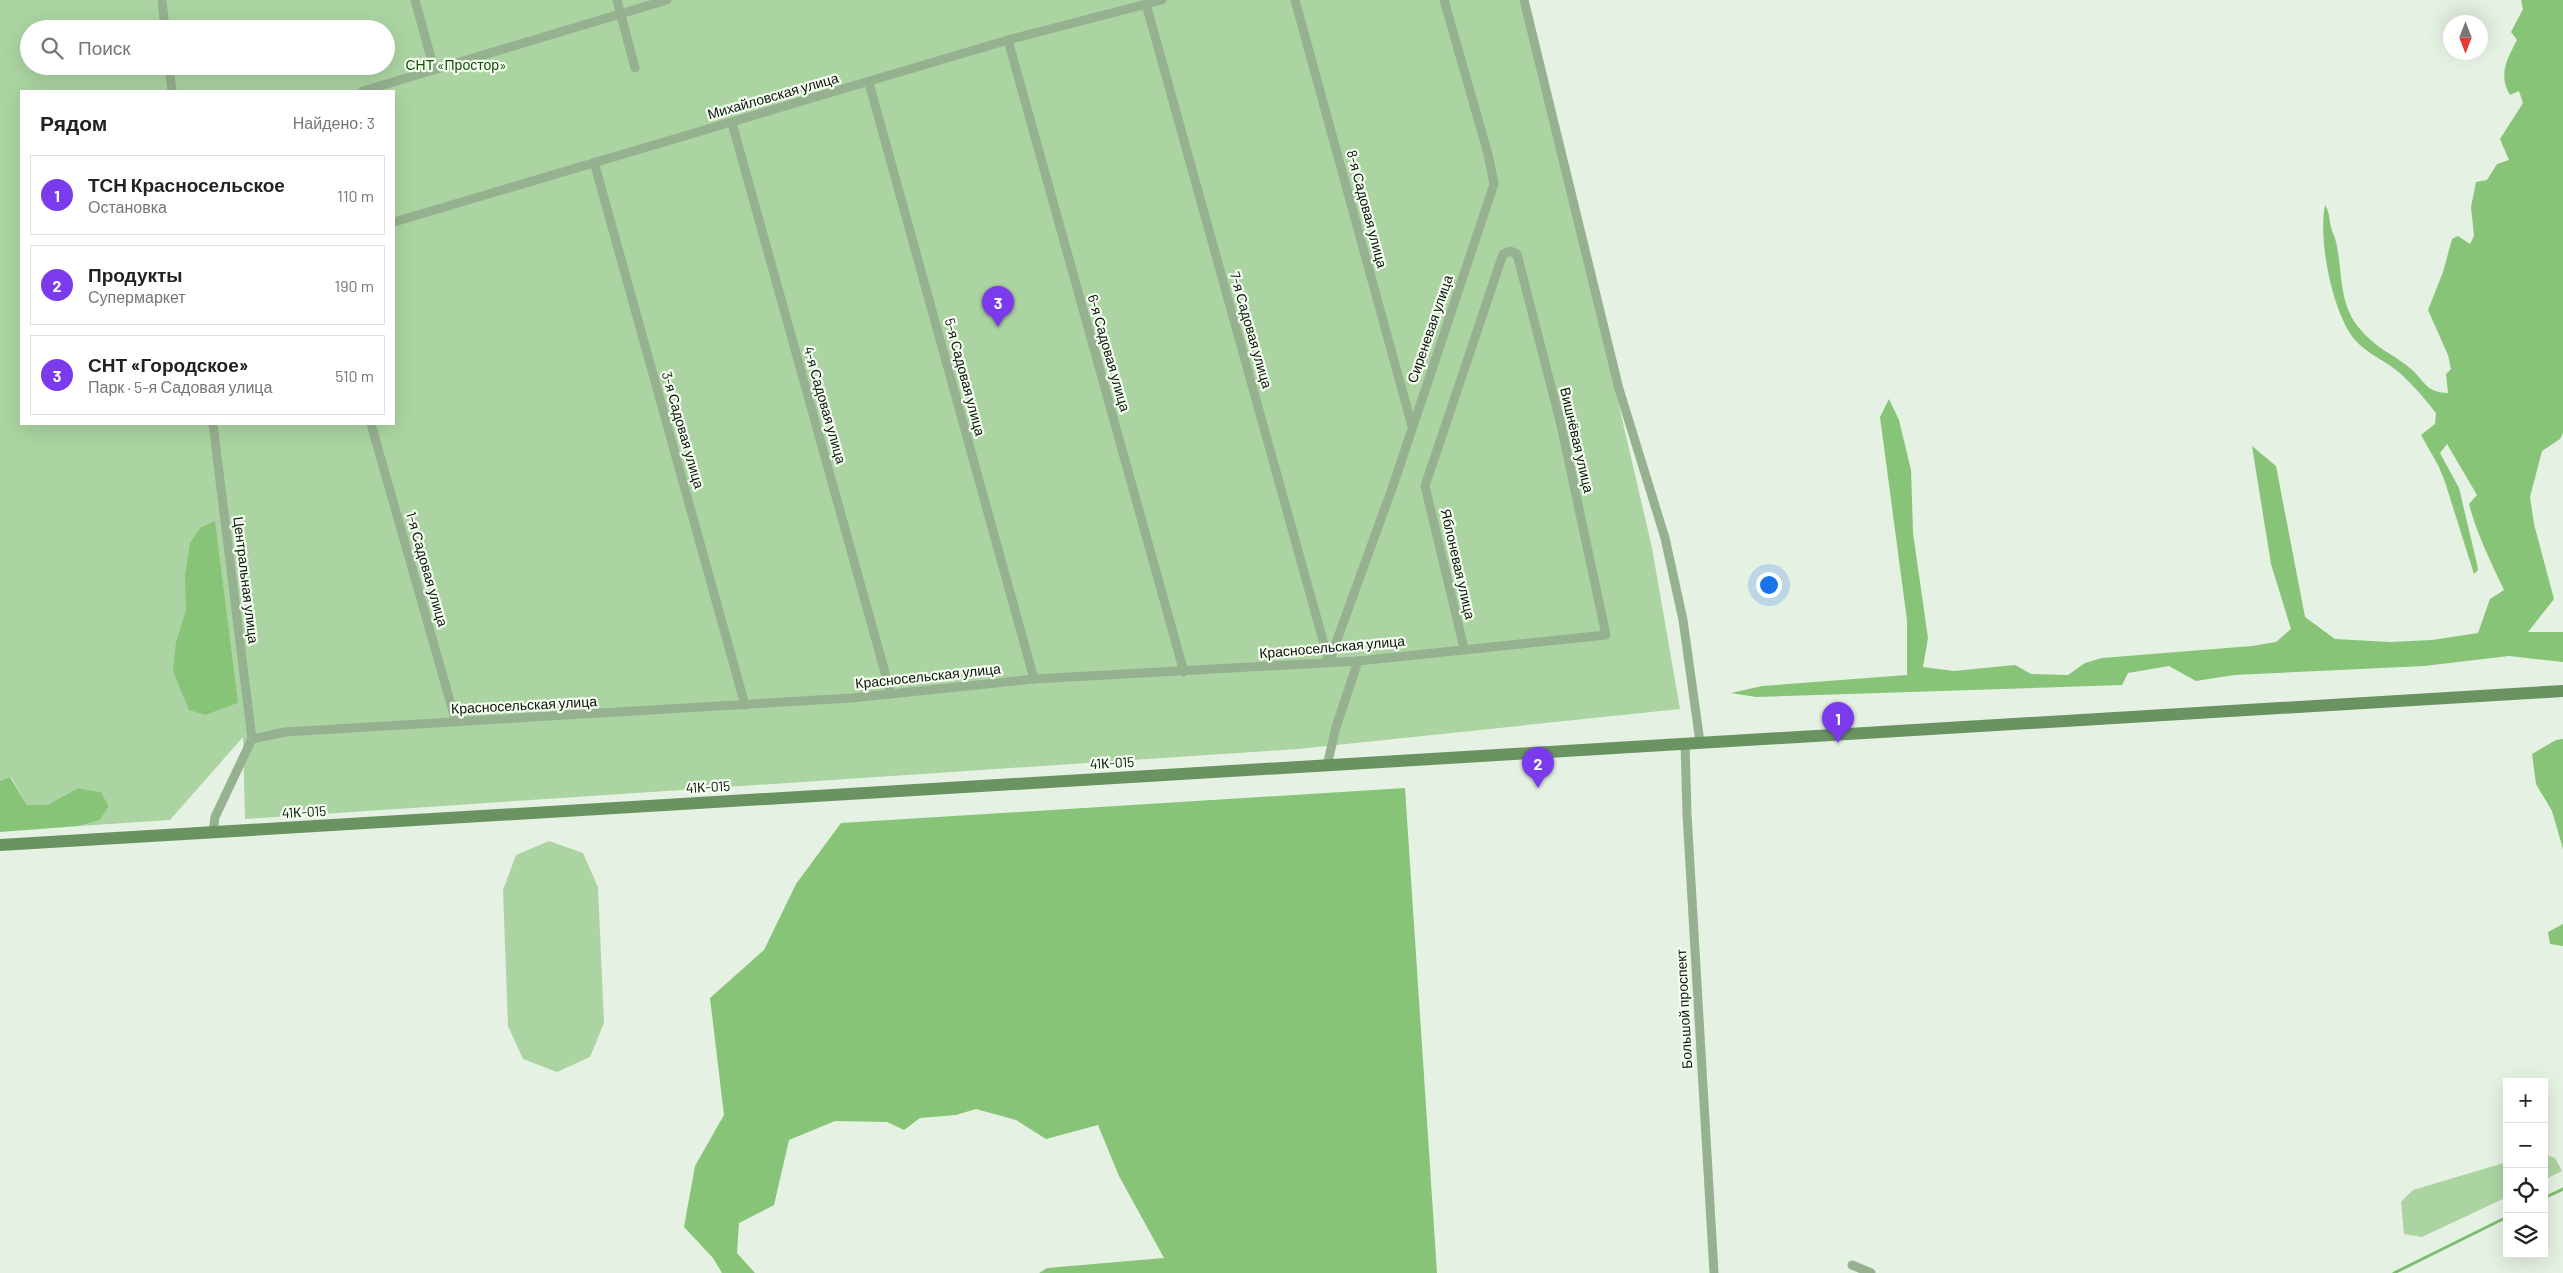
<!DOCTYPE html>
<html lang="ru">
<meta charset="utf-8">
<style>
:root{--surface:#fff;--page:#f6f6f6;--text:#222;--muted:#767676;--line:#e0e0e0;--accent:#7c3aed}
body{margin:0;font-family:Barlow,sans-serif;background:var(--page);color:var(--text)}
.controls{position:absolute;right:15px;bottom:15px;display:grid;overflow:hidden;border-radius:0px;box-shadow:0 5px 20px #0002}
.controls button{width:45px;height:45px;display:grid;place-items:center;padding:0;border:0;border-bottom:1px solid var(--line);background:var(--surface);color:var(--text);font:25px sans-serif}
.compass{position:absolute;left:2443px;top:15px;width:45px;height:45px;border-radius:50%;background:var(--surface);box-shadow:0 5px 20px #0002;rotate:180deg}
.you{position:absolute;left:1768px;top:584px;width:18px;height:18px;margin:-12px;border:4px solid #fff;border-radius:50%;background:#1a73e8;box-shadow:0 0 0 8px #1a73e833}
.badge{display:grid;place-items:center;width:32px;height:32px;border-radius:50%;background:var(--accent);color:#fff;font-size:16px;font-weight:700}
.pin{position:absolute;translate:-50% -41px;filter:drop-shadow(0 1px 2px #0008)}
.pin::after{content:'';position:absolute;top:26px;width:18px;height:15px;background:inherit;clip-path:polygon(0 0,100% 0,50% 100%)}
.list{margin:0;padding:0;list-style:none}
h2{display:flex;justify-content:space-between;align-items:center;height:65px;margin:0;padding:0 20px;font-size:21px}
h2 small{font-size:16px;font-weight:400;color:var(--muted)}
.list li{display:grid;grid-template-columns:32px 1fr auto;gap:15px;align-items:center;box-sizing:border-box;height:80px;margin:0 10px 10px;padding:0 10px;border:1px solid var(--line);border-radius:0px}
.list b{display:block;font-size:19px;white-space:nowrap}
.list p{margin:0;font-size:16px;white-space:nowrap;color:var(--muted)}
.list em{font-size:16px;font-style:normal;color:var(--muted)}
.icon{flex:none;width:28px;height:28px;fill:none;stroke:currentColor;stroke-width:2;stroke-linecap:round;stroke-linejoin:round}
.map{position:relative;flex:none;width:2563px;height:1273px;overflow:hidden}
.search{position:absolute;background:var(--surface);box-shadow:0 5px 20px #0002;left:20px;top:20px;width:375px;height:55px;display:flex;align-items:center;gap:12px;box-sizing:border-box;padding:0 18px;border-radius:28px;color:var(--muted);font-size:19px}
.panel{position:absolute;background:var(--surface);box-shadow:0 5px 20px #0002;left:20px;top:90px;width:375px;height:335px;border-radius:0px}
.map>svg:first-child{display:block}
.green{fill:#acd4a2;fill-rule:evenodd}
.forest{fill:#87c478}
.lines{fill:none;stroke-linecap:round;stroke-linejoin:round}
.stream{stroke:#7fbc70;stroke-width:3}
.street{stroke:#96b190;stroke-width:9}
.secondary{stroke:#6b9362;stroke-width:12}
.labels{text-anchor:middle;stroke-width:4.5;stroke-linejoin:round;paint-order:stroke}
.park-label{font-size:14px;fill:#134f00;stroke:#f3fef0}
.street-label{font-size:14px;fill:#0f130e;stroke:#f3fef0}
</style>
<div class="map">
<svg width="2563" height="1273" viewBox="0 0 2563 1273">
<rect width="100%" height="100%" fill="#e5f1e3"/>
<g class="green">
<path d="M 0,0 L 1525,0 L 1652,548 L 1680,709 L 1298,749 L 245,819 L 243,737 L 170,820 L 79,826 L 100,820 L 109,806 L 101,792 L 78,788 L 47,805 L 27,805 L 11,777 L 0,781 ZM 29,29 L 386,29 L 386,66 L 29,66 ZM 21,91 L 394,91 L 394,424 L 21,424 ZM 186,609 L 238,703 L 206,715 L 176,642 Z"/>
<path d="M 549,841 L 583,853 L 598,887 L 604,1023 L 590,1057 L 557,1072 L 523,1059 L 508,1026 L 503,890 L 516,855 Z"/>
<path d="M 2544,1154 L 2555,1158 L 2562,1171 L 2544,1180 Z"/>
<path d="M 2507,1162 L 2507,1197 L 2422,1237 L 2404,1234 L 2401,1202 L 2413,1190 Z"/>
</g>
<g class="forest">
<path d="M 2521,0 L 2563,0 L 2563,433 L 2560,439 L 2542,451 L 2530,497 L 2534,524 L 2554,599 L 2528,632 L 2563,632 L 2563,662 L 2509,656 L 2424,666 L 2234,675 L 2196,681 L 2169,666 L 2128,673 L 2122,685 L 1756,697 L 1731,693 L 1762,686 L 1907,675 L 1907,620 L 1880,417 L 1889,399 L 1899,420 L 1911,470 L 1913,533 L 1928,638 L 1923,667 L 1954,671 L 2015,665 L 2031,674 L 2068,675 L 2085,663 L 2102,658 L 2252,646 L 2276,642 L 2291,629 L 2271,564 L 2252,446 L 2276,466 L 2305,617 L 2335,639 L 2390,642 L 2432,640 L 2478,633 L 2490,599 L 2504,590 C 2491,562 2477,535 2469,504 L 2477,495 L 2447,444 L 2440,453 L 2459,488 L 2477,564 L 2478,570 L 2474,574 L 2445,482 L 2438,465 L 2421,435 L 2435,424 L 2436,413 C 2425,399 2414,386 2401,374 C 2387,361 2368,355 2355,340 C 2332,312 2318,240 2325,205 C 2330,213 2329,219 2331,227 C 2332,232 2335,237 2336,242 C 2343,272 2338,304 2360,329 C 2376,349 2394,354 2411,369 C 2426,382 2425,392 2448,393 L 2446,374 L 2451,369 L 2448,355 L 2428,310 L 2443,272 L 2452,239 L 2458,236 L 2470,244 L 2474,236 L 2471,207 L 2476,182 L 2487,180 L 2497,164 L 2509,160 L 2500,139 L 2523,103 L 2519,91 L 2510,95 C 2498,75 2507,59 2517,40 L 2511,32 L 2523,9 Z"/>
<path d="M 215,521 L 238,703 L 206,715 L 189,710 L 173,671 L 176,642 L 186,609 L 185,576 L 190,543 L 200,528 Z"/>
<path d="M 2563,739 L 2563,849 L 2552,811 L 2536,784 L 2532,754 L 2556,740 Z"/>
<path d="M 10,777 L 27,805 L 47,805 L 78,788 L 101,792 L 109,806 L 100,820 L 79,826 L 0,832 L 0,781 Z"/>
<path d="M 1405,788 L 1437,1273 L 1039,1273 L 1047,1268 L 1164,1258 L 1119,1176 L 1098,1125 L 1046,1139 L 1016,1120 L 976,1109 L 956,1115 L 920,1118 L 904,1130 L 887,1122 L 835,1121 L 789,1140 L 774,1205 L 739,1223 L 737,1253 L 755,1273 L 722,1273 L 713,1258 L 684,1227 L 695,1166 L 724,1115 L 710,998 L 764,950 L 796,884 L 841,823 Z"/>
<path d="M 2563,924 L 2563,946 L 2550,944 L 2548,932 Z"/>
</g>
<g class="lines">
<g class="stream">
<path d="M 2544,1198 L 2563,1189"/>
<path d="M 2394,1273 L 2507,1217"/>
</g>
<g class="street">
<path d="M 162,0 L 165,29"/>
<path d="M 415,0 L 434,69"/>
<path d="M 617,0 L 635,68"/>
<path d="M 1295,0 L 1412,426"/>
<path d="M 1524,0 L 1619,389 L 1665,538 L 1683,620 L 1700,742"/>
<path d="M 1146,4 L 1329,662"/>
<path d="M 1008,40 L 1184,672"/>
<path d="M 169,66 L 172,91"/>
<path d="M 869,83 L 1034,679"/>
<path d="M 363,91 L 667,0"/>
<path d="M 732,123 L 891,694"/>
<path d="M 594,162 L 745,705"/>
<path d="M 394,222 L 1008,40 L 1162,0"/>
<path d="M 371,424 L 456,722"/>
<path d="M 1329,662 L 1394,483 L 1494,184 L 1488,154 L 1444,0"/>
<path d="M 252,739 L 285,732 L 851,698 L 1034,679 L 1358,661 L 1606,635 L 1561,425 L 1517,254 L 1510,251 L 1503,254 L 1425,486 L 1464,648"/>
<path d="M 1685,743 L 1687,814 L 1714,1273"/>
<path d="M 1327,766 L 1336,727 L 1358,661"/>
<path d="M 213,832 L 215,817 L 252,739 L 213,424"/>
<path d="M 1852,1265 L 1871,1273"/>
</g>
<path class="secondary" d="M 0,845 L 2563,691"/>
</g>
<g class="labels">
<g class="park-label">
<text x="456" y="70">СНТ «Простор»</text>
</g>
<g class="street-label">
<text transform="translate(773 96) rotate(-16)" y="5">Михайловская улица</text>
<text transform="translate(1367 209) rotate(75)" y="5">8-я Садовая улица</text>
<text transform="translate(1430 329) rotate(-71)" y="5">Сиреневая улица</text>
<text transform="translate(1251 330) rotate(74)" y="5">7-я Садовая улица</text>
<text transform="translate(1109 353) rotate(74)" y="5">6-я Садовая улица</text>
<text transform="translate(965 377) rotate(75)" y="5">5-я Садовая улица</text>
<text transform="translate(825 405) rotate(74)" y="5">4-я Садовая улица</text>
<text transform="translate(683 430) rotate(74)" y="5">3-я Садовая улица</text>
<text transform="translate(1577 440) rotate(77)" y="5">Вишнёвая улица</text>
<text transform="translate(1458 564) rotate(77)" y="5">Яблоневая улица</text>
<text transform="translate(427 569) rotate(74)" y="5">1-я Садовая улица</text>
<text transform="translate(246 580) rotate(83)" y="5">Центральная улица</text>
<text transform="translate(1332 647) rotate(-5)" y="5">Красносельская улица</text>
<text transform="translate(928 676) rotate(-6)" y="5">Красносельская улица</text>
<text transform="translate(524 705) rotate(-3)" y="5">Красносельская улица</text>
<text transform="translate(1112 763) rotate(-3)" y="5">41К-015</text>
<text transform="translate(708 787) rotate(-3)" y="5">41К-015</text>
<text transform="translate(304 812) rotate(-3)" y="5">41К-015</text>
<text transform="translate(1684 1009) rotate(-93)" y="5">Большой проспект</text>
</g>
</g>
</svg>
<div class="controls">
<button>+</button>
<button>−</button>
<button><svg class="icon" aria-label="locate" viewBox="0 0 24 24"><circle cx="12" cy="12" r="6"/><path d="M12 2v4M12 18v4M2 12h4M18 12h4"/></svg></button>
<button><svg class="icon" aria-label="layers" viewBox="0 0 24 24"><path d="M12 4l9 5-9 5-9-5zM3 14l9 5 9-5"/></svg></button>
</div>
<svg class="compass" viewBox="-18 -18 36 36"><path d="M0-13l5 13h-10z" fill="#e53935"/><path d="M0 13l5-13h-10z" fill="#767676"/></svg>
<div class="you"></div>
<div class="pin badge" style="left:1838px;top:743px">1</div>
<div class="pin badge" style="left:1538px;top:788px">2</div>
<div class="pin badge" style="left:998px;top:327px">3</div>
<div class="search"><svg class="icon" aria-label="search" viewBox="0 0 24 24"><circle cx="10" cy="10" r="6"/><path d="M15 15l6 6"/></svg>Поиск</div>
<section class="panel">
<h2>Рядом<small>Найдено: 3</small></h2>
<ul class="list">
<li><span class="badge">1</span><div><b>ТСН Красносельское</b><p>Остановка</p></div><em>110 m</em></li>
<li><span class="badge">2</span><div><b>Продукты</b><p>Супермаркет</p></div><em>190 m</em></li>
<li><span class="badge">3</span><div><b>СНТ «Городское»</b><p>Парк · 5-я Садовая улица</p></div><em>510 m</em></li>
</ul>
</section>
</div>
